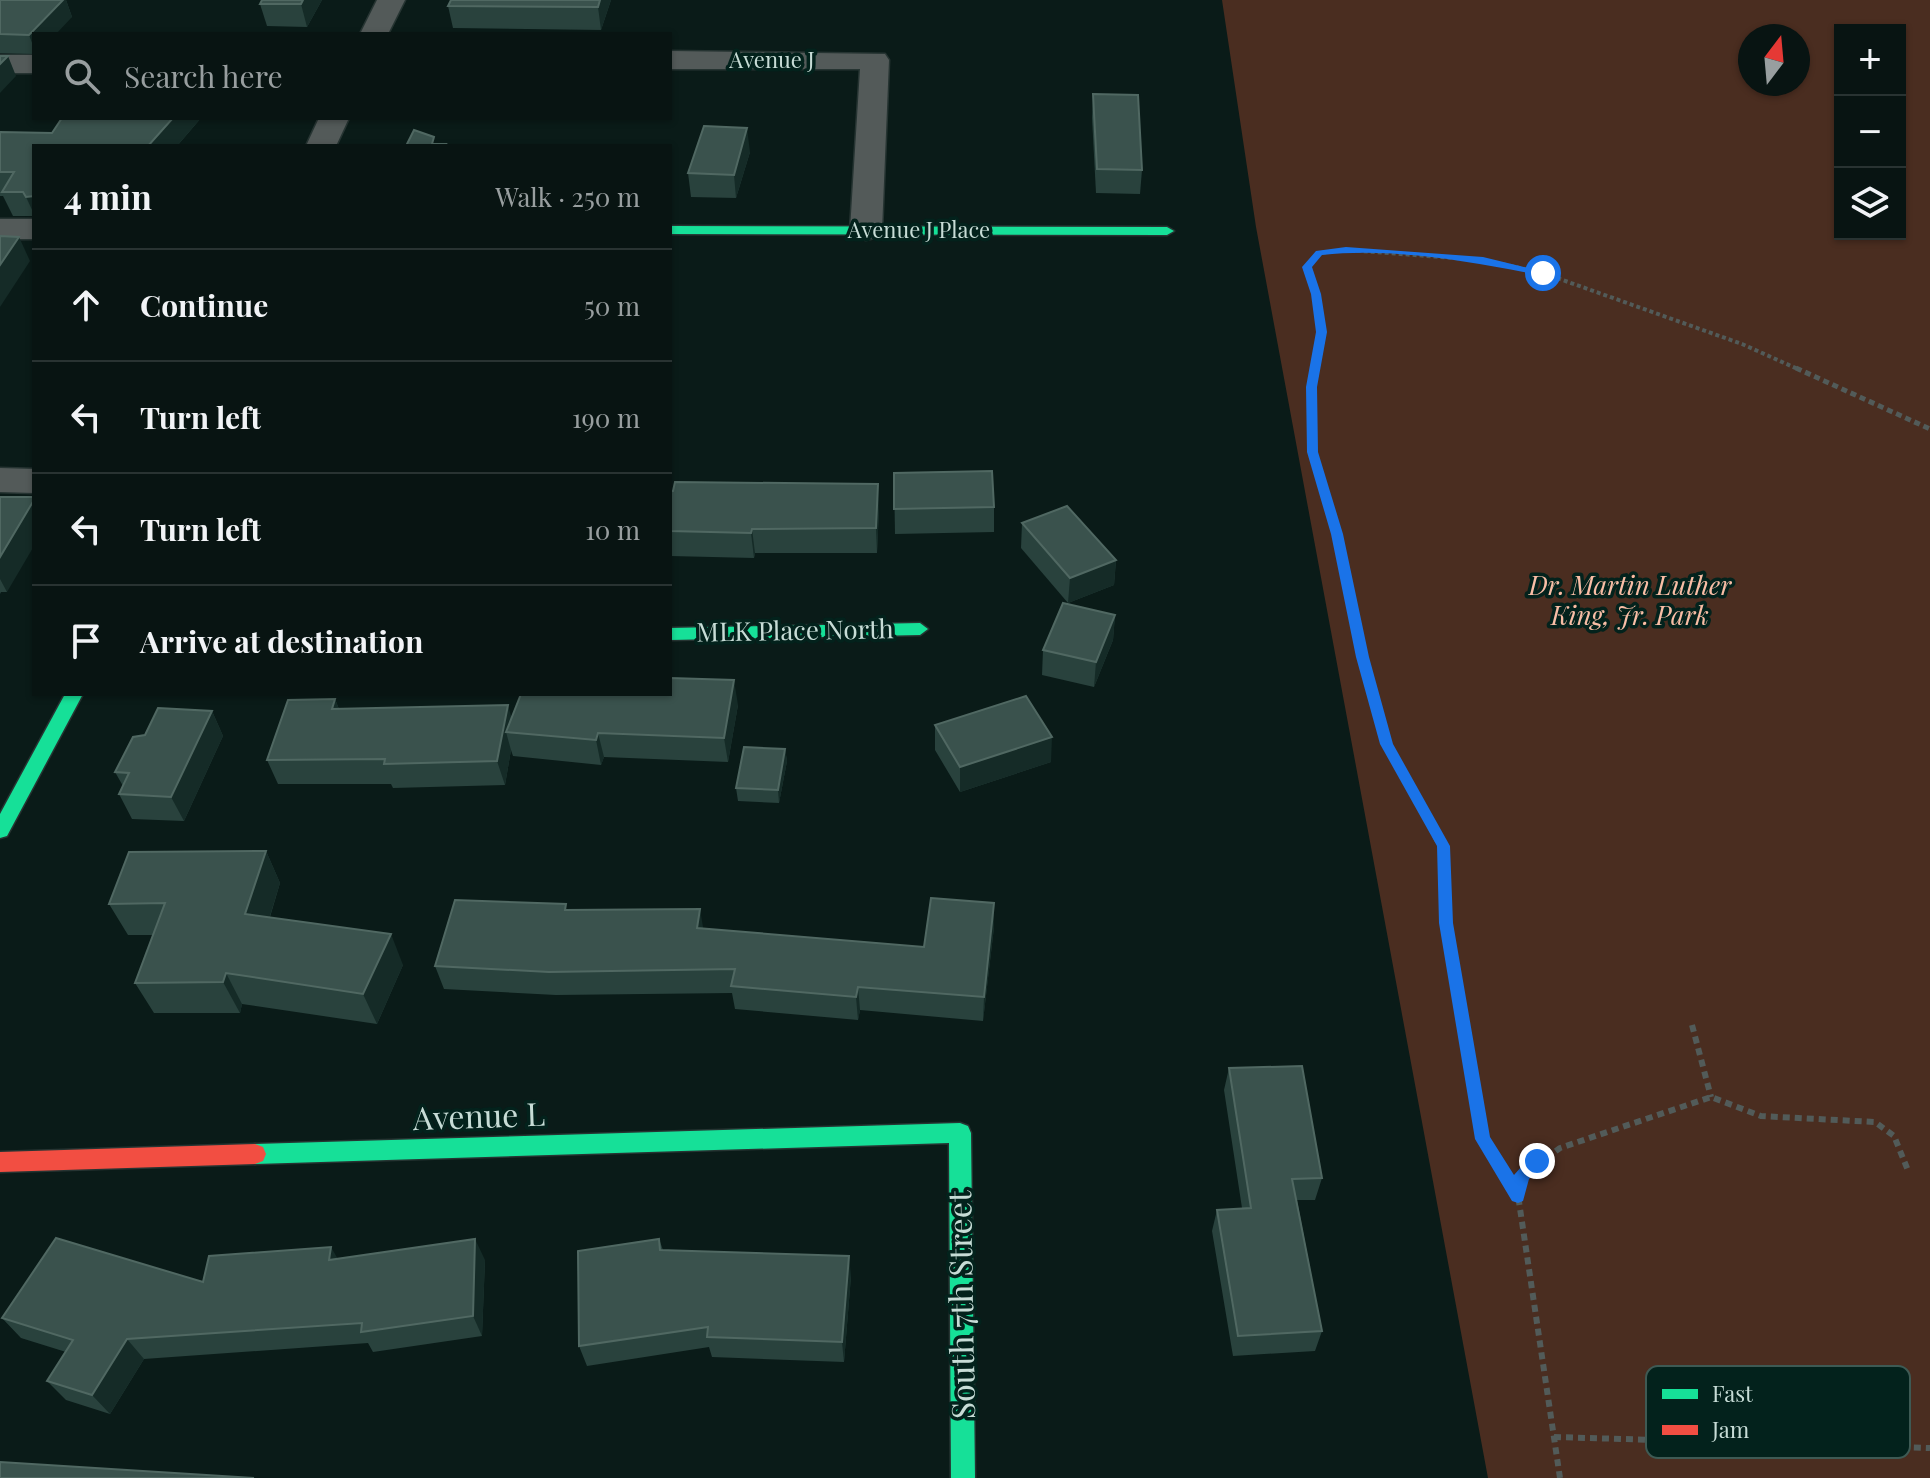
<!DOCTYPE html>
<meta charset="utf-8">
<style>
:root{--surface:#081412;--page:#111d1b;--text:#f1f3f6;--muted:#989e9f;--line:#293332}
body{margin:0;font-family:"Playfair Display",serif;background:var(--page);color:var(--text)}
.controls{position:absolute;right:24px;top:24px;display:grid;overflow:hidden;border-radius:0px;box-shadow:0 2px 6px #0004}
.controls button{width:72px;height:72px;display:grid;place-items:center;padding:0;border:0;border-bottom:2px solid var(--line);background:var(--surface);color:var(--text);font:40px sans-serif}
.compass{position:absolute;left:1738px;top:24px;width:72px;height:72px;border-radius:50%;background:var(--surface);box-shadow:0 2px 6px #0004;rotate:16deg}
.stop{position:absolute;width:24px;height:24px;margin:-18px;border:6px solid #1a73e8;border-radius:50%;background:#fff}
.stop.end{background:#1a73e8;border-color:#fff;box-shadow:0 2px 8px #0008}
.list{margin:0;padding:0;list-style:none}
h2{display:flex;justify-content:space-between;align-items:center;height:104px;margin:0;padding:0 32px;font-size:34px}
h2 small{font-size:26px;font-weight:400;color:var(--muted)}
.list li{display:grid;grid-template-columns:52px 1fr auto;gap:24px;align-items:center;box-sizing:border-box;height:112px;padding:0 32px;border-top:2px solid var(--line)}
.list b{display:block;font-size:30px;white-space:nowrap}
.list em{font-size:26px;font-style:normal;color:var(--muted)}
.icon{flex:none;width:44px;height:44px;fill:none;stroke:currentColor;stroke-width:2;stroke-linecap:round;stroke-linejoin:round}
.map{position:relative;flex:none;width:1930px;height:1478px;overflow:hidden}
.search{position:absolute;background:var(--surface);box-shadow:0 2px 6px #0004;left:32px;top:32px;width:640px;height:88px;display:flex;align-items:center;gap:20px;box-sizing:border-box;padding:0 28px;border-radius:0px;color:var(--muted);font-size:30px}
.panel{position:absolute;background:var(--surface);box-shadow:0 2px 6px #0004;left:32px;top:144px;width:640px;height:552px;border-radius:0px}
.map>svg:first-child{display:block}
.green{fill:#4a2d20;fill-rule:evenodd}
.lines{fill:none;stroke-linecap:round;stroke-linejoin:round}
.street-casing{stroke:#263432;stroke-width:3}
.fast-casing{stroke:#263432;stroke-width:3}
.jam-casing{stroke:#263432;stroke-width:3}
.path-far2{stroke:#525b59;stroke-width:4;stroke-dasharray:4 3;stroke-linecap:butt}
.path-far1{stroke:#525b59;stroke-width:5;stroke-dasharray:6 4;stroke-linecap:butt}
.path{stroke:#525b59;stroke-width:6;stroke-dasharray:7 5;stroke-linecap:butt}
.street{fill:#535a59;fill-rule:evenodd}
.fast{fill:#16e098;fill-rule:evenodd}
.jam{fill:#f24e42;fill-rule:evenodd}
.wall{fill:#29423d}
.shaded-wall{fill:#152b27}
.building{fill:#3a524d;stroke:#506862;stroke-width:2}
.route{fill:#1a73e8}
.labels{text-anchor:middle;stroke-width:7;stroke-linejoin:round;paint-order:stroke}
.far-street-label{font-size:22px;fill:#c7dcd6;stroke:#03221c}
.park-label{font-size:26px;font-style:italic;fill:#f9bea6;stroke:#03221c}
.street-label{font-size:26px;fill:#c7dcd6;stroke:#03221c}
.near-street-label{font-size:32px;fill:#c7dcd6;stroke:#03221c}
.key{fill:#03221c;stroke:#3e5a54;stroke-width:2}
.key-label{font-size:22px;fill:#c7dcd6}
</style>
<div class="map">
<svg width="1930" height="1478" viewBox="0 0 1930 1478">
<rect width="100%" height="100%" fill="#0a1b18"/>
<path class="green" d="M 1222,0 L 1930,0 L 1930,1478 L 1488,1478 L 1256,227 ZM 1840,30 L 1900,30 L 1900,234 L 1840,234 ZM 1798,36 L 1798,84 L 1750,84 L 1750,36 Z"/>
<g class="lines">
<g class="street-casing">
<g id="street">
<path d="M 377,0 L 405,0 L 388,34 L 360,34 Z"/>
<path d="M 670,51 L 885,54 L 889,60 L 882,230 L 878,237 L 866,240 L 854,237 L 850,230 L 860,69 L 670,69 Z"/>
<rect x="0" y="55" width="34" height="18"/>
<path d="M 319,118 L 349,118 L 336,146 L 306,146 Z"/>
<rect x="0" y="219" width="34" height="20"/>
<path d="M 0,468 L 34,469 L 34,493 L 0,492 Z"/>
</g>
</g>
<g class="fast-casing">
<g id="fast">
<path d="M 670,226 L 1167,227 L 1174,231 L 1167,235 L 670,234 Z"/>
<path d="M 920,623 L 928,629 L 920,635 L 670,640 L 670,628 Z"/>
<path d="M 65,694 L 83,694 L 7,836 L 0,838 L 0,814 Z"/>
<path d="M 960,1123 L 968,1126 L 971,1133 L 975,1478 L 951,1478 L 949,1143 L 255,1164 L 247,1161 L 244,1154 L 247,1147 L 255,1144 Z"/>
</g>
</g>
<g class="jam-casing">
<path id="jam" d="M 255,1144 L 263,1147 L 266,1154 L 263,1161 L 255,1164 L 0,1172 L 0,1152 Z"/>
</g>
<path class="path-far2" d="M 1314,370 C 1321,330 1320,306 1307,267 L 1319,253 L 1346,250 L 1483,260 L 1543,273 L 1742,344 L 1800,370"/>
<g class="path-far1">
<path d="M 1314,368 L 1311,387 L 1312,452 L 1337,534 L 1362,657 L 1386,744 L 1443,852"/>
<path d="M 1796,368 L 1930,429"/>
</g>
<g class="path">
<path d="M 1443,850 L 1446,923 L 1479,1123 L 1483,1139 L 1518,1195"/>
<path d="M 1692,1025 L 1711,1097"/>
<path d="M 1554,1437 L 1930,1448"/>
<path d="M 1560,1478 L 1518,1195 L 1521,1176 L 1560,1148 L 1711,1097 L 1761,1116 L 1875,1122 L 1894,1136 L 1909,1173"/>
</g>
<use href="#street" class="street"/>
<use href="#fast" class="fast"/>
<use href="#jam" class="jam"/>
</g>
<g class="wall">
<path d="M 0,0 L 66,0 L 72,17 L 34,34 L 34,54 L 0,53 Z"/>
<path d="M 322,0 L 307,27 L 267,26 L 260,4 Z"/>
<path d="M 611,0 L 601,30 L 453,28 L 448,6 Z"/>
<path d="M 1093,94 L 1142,170 L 1140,194 L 1096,193 L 1092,118 Z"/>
<path d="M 201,118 L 177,146 L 34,146 L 34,216 L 13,216 L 3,196 L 0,196 L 0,132 L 52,133 Z"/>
<path d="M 750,152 L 736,198 L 691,197 L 688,173 Z"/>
<path d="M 894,473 L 994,507 L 994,532 L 895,534 Z"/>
<path d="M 670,491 L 879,509 L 877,553 L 755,553 L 754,558 L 670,556 Z"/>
<path d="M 0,497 L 7,592 L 1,592 L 0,594 Z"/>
<path d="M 1022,523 L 1116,560 L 1114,585 L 1068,603 L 1021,548 Z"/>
<path d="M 1115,615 L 1113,640 L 1094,687 L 1042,675 L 1043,650 Z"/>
<path d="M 335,699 L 339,709 L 512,718 L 738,705 L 728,762 L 604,757 L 601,765 L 513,756 L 511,750 L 505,785 L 393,788 L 391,784 L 278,784 L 267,760 Z"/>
<path d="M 212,711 L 223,736 L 184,821 L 132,819 L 119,794 L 123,786 L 115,772 L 145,735 Z"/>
<path d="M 935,725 L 1051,762 L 960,792 L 935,750 Z"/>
<path d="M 785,749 L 787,761 L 779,803 L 738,801 L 736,788 Z"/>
<path d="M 266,851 L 280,883 L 270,917 L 403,965 L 377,1024 L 242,1004 L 240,1013 L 154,1013 L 135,983 L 153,935 L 128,935 L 109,904 Z"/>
<path d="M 568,910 L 703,929 L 924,947 L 994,927 L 983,1021 L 860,1010 L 858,1020 L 735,1009 L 732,993 L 556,995 L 444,989 L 435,966 Z"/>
<path d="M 1229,1068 L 1322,1178 L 1315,1200 L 1297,1200 L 1322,1331 L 1315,1351 L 1233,1356 L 1212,1231 L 1217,1210 L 1242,1208 L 1224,1090 Z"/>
<path d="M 659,1239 L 663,1250 L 851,1276 L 844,1362 L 712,1357 L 709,1347 L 587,1366 L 579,1346 Z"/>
<path d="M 338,1258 L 485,1260 L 482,1336 L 373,1352 L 368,1343 L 144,1359 L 110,1414 L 66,1400 L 47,1381 L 66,1352 L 21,1338 L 2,1318 Z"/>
</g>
<g class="shaded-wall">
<path d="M 63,0 L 66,0 L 72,17 L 56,34 L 34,34 L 34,48 L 29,35 Z"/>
<path d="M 303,0 L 322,0 L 307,27 L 301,4 Z"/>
<path d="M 600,0 L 611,0 L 601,30 L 598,7 Z"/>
<path d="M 8,56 L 16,76 L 0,93 L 0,64 Z"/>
<path d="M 173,118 L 201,118 L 177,146 L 148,146 Z"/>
<path d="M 747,128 L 750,152 L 736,198 L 734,175 Z"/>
<path d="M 34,196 L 34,214 L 26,197 Z"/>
<path d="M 19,237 L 30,261 L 0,307 L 0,265 Z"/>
<path d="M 878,484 L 879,509 L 877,553 L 876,528 Z"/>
<path d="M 34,500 L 34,546 L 7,592 L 0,579 L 0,557 Z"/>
<path d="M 752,529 L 755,553 L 754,558 L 751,533 Z"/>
<path d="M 1116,560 L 1114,585 L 1068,603 L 1070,578 Z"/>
<path d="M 1115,615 L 1113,640 L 1094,687 L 1096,662 Z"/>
<path d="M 734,680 L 738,705 L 728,762 L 724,738 Z"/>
<path d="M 335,699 L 345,724 L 332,709 Z"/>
<path d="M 508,705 L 515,730 L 506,732 L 511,750 L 505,785 L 497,761 Z"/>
<path d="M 212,711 L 223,736 L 184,821 L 171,797 Z"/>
<path d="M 598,733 L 604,757 L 601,765 L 596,740 Z"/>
<path d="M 1052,737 L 1051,762 L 960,792 L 960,767 Z"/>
<path d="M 785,749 L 787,761 L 779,803 L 778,790 Z"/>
<path d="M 266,851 L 280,883 L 261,945 L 245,914 Z"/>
<path d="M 994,903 L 994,927 L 983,1021 L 984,997 Z"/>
<path d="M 700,909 L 704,933 L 697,928 Z"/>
<path d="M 391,934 L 403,965 L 377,1024 L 363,994 Z"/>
<path d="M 226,973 L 242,1004 L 240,1013 L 223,982 Z"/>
<path d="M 858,987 L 860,1010 L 858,1020 L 856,997 Z"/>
<path d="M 475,1239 L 485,1260 L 482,1336 L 473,1316 Z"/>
<path d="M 331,1247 L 343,1268 L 329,1260 Z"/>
<path d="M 849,1256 L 851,1276 L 844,1362 L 842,1342 Z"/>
<path d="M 127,1339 L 144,1359 L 110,1414 L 92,1395 Z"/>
</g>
<g class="building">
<path d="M 0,0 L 63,0 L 29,35 L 0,34 Z"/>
<path d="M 262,0 L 303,0 L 301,4 L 260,4 Z"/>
<path d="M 451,0 L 600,0 L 598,7 L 448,6 Z"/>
<path d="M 0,56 L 8,56 L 0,64 Z"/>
<path d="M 1093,94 L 1138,95 L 1142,170 L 1097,169 Z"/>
<path d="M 62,118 L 173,118 L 148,146 L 34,146 L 34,196 L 26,197 L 23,192 L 2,192 L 14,172 L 0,172 L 0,132 L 52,133 Z"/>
<path d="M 704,126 L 747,128 L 734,175 L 688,173 Z"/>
<path d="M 414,130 L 434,137 L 432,144 L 446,144 L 445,146 L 406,146 Z"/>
<path d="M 0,236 L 19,237 L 0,265 Z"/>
<path d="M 992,471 L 994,507 L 894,509 L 894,473 Z"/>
<path d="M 675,482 L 878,484 L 876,528 L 752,529 L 751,533 L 670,531 L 670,491 L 673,491 Z"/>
<path d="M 0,497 L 34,497 L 34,500 L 0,557 Z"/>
<path d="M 1067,506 L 1116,560 L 1070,578 L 1022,523 Z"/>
<path d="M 1063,603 L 1115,615 L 1096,662 L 1043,650 Z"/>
<path d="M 670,678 L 734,680 L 724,738 L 598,733 L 596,740 L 506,732 L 521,694 L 670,694 Z"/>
<path d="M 1026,696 L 1052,737 L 960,767 L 935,725 Z"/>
<path d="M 335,699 L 332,709 L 508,705 L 497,761 L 384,764 L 385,759 L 267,760 L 288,700 Z"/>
<path d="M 158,708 L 212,711 L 171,797 L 119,794 L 129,773 L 115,772 L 133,737 L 145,735 Z"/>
<path d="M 744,747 L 785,749 L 778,790 L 736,788 Z"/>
<path d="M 266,851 L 245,914 L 391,934 L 363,994 L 226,973 L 223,982 L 135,983 L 165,903 L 109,904 L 129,852 Z"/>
<path d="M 931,898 L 994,903 L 984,997 L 858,987 L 856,997 L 731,986 L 735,969 L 549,972 L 435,966 L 455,900 L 566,904 L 565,910 L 700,909 L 697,928 L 924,947 Z"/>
<path d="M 1302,1066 L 1322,1178 L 1292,1179 L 1322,1331 L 1238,1336 L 1217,1210 L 1251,1208 L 1229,1068 Z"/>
<path d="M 56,1238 L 203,1282 L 209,1256 L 331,1247 L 329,1260 L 475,1239 L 473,1316 L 361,1332 L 362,1323 L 127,1339 L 92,1395 L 47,1381 L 73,1340 L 2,1318 Z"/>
<path d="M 659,1239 L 660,1250 L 849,1256 L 842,1342 L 707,1337 L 708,1327 L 579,1346 L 578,1251 Z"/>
<path d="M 0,1462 L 254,1478 L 0,1478 Z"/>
</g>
<path class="route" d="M 1346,247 L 1483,257 L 1548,273 L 1543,276 C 1475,262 1392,247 1322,255 L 1312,267 L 1321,294 L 1327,332 L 1317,387 L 1318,452 L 1343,534 L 1369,657 L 1393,744 L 1450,846 L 1453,923 L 1490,1137 L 1514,1175 L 1531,1156 L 1542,1156 L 1545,1161 L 1529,1179 L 1523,1201 L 1518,1203 L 1512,1201 L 1475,1139 L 1439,923 L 1437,846 L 1380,744 L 1356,657 L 1331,534 L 1307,452 L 1306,387 L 1316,332 L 1311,294 L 1302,267 L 1316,251 Z"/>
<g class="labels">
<g class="far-street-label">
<text x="772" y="68">Avenue J</text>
<text x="919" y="238">Avenue J Place</text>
</g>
<g class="park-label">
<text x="1630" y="595">Dr. Martin Luther<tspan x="1630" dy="30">King, Jr. Park</tspan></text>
</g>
<g class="street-label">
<text transform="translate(795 631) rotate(-1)" y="9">MLK Place North</text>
</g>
<g class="near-street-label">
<text transform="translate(479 1117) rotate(-2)" y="11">Avenue L</text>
<text transform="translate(962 1305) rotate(-91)" y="11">South 7th Street</text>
</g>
</g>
<rect x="1646" y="1366" width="264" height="92" rx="12" class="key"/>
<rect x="1662" y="1389" width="36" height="10" fill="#16e098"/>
<rect x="1662" y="1425" width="36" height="10" fill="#f24e42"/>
<g class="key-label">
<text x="1712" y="1402">Fast</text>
<text x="1712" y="1438">Jam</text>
</g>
</svg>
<div class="controls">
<button>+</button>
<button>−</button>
<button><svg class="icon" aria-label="layers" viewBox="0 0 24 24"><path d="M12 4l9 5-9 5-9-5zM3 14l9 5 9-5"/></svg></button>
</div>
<svg class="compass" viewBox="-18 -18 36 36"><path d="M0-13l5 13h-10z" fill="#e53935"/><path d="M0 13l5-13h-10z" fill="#989e9f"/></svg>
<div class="stop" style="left:1543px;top:273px"></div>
<div class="stop end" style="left:1537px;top:1161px"></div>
<div class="search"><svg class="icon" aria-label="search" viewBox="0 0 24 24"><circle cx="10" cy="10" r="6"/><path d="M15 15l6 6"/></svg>Search here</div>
<section class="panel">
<h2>4 min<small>Walk · 250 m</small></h2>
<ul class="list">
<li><svg class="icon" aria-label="ahead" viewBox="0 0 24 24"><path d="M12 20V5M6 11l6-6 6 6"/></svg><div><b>Continue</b></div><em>50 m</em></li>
<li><svg class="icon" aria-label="left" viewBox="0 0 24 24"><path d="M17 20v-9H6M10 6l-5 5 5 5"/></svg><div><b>Turn left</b></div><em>190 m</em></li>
<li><svg class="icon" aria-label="left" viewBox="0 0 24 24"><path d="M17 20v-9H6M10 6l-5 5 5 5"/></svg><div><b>Turn left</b></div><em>10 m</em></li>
<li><svg class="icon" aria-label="arrive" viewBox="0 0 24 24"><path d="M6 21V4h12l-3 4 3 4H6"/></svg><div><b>Arrive at destination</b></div></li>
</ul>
</section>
</div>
